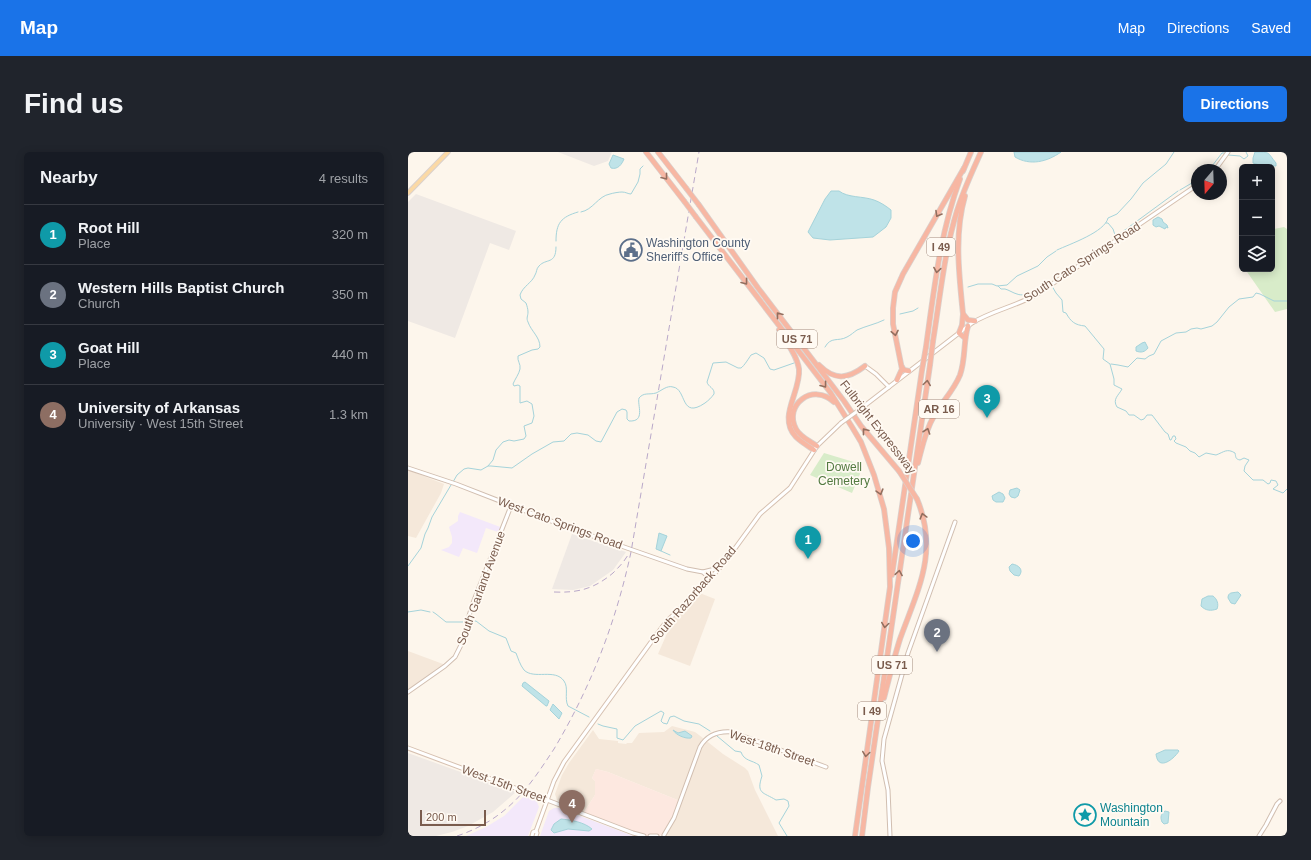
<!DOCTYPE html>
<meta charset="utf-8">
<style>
:root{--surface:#171b24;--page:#20242c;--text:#f1f3f6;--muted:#9ea1a6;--line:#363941;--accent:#1a73e8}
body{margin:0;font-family:Arial,sans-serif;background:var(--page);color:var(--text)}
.controls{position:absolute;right:12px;top:12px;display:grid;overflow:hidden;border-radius:6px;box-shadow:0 2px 10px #0003}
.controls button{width:36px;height:36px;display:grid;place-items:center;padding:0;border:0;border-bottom:1px solid var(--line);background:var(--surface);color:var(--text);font:20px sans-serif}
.compass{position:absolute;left:783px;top:12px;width:36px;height:36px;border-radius:50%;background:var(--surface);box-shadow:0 2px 10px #0003;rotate:199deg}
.scale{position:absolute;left:12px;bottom:10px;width:66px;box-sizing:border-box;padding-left:4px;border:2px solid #7a5c4d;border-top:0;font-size:11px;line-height:14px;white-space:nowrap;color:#7a5c4d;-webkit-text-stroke:3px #fffaf3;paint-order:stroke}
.you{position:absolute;left:505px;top:389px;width:14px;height:14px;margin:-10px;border:3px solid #fff;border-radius:50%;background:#1a73e8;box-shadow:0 0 0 6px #1a73e833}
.badge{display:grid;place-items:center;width:26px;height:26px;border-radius:50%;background:var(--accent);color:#fff;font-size:13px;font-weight:700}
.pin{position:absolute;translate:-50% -33px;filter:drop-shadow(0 1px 2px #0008)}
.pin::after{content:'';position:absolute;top:21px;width:14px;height:12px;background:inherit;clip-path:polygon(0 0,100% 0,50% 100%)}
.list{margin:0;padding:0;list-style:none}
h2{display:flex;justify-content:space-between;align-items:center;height:52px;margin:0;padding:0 16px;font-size:17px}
h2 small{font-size:13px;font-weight:400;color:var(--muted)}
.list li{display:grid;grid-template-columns:26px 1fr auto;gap:12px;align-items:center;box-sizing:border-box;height:60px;padding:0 16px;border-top:1px solid var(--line)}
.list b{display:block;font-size:15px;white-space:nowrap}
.list p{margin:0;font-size:13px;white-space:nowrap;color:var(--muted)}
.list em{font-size:13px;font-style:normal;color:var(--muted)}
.icon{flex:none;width:22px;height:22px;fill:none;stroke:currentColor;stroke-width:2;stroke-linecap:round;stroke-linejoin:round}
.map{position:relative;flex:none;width:879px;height:684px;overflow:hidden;border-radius:6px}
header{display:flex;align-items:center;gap:24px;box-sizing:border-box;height:56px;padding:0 20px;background:var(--accent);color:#fff}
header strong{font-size:19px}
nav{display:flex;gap:22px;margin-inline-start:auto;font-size:14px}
.intro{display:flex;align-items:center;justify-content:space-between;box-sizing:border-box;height:96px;padding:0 24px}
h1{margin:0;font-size:28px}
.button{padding:10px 18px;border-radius:6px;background:var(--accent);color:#fff;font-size:14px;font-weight:700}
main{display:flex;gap:24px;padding:0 24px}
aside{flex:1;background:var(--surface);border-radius:6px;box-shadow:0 2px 10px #0003}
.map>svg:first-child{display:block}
.residential{fill:#f5e8da}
.commercial{fill:#fde8e0}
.industrial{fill:#efe9e4}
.education{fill:#f3e8fa}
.green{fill:#d8ecc9}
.water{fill:#bfe3e8;stroke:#a5d3da}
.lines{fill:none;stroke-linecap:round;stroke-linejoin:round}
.stream{stroke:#a5d3da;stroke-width:1}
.tertiary-casing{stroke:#d1beb0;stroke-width:5}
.secondary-casing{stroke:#d6c0b0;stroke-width:5}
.primary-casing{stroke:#dad1cd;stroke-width:5.5}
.motorway-casing{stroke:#dad1cd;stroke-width:6}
.tertiary{stroke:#fff;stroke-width:3}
.secondary{stroke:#fff;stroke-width:3}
.primary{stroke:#fbd9a5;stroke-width:3.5}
.motorway{stroke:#f7b7a3;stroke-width:4.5}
.rail{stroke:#b9a8c9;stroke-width:1;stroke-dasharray:6 4;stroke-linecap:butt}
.secondary-bridge-casing{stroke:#d6c0b0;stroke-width:5;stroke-linecap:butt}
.motorway-bridge-casing{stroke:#dad1cd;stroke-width:6;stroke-linecap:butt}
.secondary-bridge{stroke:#fff;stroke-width:3}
.motorway-bridge{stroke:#f7b7a3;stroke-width:4.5}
.oneway{stroke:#936e5e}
.labels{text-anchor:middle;stroke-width:3.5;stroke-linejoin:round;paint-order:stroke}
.shield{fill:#fffaf3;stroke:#a28b7f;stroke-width:1}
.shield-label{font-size:11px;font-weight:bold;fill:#7a5c4d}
.service-label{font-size:12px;fill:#4e5e75;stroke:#fffaf3;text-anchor:start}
.street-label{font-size:12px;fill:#7a5c4d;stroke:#fffaf3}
.park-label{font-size:12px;fill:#537a41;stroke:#fffaf3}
.culture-label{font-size:12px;fill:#0d838f;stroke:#fffaf3;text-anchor:start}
</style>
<header>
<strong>Map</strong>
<nav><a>Map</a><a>Directions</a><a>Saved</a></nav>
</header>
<div class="intro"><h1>Find us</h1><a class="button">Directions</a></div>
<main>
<aside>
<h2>Nearby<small>4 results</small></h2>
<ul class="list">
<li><span class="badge" style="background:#0f9aa8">1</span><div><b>Root Hill</b><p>Place</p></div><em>320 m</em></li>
<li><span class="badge" style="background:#6b7280">2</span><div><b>Western Hills Baptist Church</b><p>Church</p></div><em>350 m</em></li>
<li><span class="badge" style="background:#0f9aa8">3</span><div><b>Goat Hill</b><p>Place</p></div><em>440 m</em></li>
<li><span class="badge" style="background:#8d6e63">4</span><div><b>University of Arkansas</b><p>University · West 15th Street</p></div><em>1.3 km</em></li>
</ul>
</aside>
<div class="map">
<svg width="879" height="684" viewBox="0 0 879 684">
<rect width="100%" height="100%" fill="#fdf6ec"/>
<g class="residential">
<path d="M 0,318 L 36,332 L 33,341 L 8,386 L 0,384 Z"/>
<path d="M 289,440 L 307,447 L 282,514 L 250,502 L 268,461 Z"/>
<path d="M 0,499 L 35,512 L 37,514 L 0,540 Z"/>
<path d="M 264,574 L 287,580 L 291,583 L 315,602 L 337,616 L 340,619 L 347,638 L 370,684 L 258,684 L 256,683 L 272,649 L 200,620 L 188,617 L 184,626 L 187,629 L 187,643 L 176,660 L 149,648 L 147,642 L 154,623 L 161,611 L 185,578 L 191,587 L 210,589 L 210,591 L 218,592 L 219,591 L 224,591 L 231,581 L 256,580 Z"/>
</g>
<path class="commercial" d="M 188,617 L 200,620 L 272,649 L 266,666 L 255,683 L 236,684 L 175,662 L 187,643 L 187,629 L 184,626 Z"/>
<g class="industrial">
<path d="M 150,0 L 204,0 L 200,9 L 186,14 Z"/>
<path d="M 8,42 L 108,79 L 101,98 L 82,91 L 47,186 L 0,169 L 0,50 Z"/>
<path d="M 164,382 L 218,400 L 205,418 L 182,434 L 165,438 L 144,437 Z"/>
<path d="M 0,601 L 108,640 L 85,660 L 60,674 L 44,680 L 28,684 L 0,684 Z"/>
</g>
<g class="education">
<path d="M 52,360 L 95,376 L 93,381 L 78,376 L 69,401 L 55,396 L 51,405 L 33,398 L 41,395 L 44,391 L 44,385 L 41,375 L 50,369 L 50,364 Z"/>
<path d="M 116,644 L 127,648 L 129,650 L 131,655 L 120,684 L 58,684 L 78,675 L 96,664 Z"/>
<path d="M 146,656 L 151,656 L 225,684 L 132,684 L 141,659 Z"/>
</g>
<g class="green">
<path d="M 876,75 L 879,77 L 879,157 L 867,160 L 837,117 L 864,117 L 864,81 L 866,77 Z"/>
<path d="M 416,301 L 449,311 L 452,322 L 444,341 L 402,323 Z"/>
</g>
<g class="water">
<path d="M 606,0 L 653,0 C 639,10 622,14 607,5 Z"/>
<path d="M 847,0 C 863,0 859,0 868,11 L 868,14 L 855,14 L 845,11 L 845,6 Z"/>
<path d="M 205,3 L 216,7 C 214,12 210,18 203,16 L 201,12 Z"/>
<path d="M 423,39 L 431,39 C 440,46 455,44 466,48 C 472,50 478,54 483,58 L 483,66 L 478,75 L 465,85 L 422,88 L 405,86 L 400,80 L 417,47 Z"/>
<path d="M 750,65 L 754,67 L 755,70 L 759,73 L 760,76 L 758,75 L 757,77 L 751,74 L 748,75 L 745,73 L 745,68 Z"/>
<path d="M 737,190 L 740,196 C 737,200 733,201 728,199 L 728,195 L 734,191 Z"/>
<path d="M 609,336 L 612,338 L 610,344 L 607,346 L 603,345 L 601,342 L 602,338 Z"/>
<path d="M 591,340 L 595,342 L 597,346 L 595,350 L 588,350 L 585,348 L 584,344 Z"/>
<path d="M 251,381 L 259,384 L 253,399 L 248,397 Z"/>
<path d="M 604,412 C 611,413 616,418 611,424 L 606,423 L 602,419 L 601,415 Z"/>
<path d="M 830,440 L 833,443 L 827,452 L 823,451 L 820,446 C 820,440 824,441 830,440 Z"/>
<path d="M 800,444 L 805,444 C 809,447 811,452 809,457 C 803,459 798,459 793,454 L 794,447 Z"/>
<path d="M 117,530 L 141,549 L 139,554 L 138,554 L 114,534 L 115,531 Z"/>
<path d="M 145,552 L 154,561 L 151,567 L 142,558 Z"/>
<path d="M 265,578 L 270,581 L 277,579 L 284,584 L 283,586 C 277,587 268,583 265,578 Z"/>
<path d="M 757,598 L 770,598 L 771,599 C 766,607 750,620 748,602 Z"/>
<path d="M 757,659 L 761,660 L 760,671 L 756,672 L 754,670 C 752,665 753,662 757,659 Z"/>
<path d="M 153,667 C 163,668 176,670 184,677 L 181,679 L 160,677 L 146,681 L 143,678 L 146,672 Z"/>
</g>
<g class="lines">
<g class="stream">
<path d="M 820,3 L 832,4 L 836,7 L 840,4 L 838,0"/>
<path d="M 801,18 L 814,1 L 817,1"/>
<path d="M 772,38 L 789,28"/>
<path d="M 173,60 C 185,58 190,44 202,42 C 205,41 211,40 214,40 C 218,40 220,42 223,42 L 230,30 L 232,22 L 232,17 L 235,14"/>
<path d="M 698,71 L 700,71 L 705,77 L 707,83 L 710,83 L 770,39"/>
<path d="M 148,89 C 148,71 153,65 170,60"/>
<path d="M 649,98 C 662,92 697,80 700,66 L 709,62 L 723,47 L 735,31 L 758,12 L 766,0"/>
<path d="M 590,134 L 593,137 L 597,137 C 601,138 605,141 609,142 C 619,146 630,135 638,130 L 642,131"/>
<path d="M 644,134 L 648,141 L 654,148 L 655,160 L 658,161 C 663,170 667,173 677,174 L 696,197 L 695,207 L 702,212 L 706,227 L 706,233 L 714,237 C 711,243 704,247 709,255 L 718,259 L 721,263 L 726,263 L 733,268 L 736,267 L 739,263 L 744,263 L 757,280 L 760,282 L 762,288 L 763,288 L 765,284 L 767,284 L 768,287 L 766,289 L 768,291 L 778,295 L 782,299 L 787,301 L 791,305 L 798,301 L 808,303 C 816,300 819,296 827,301 C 828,305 827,307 832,308 L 836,306 L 841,308 L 837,314 L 836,319 L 845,328 L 855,328 L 860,332 L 862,331 L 863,328 L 868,329 L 870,333 L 865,337 L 875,341 L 879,337"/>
<path d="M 560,135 L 570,132 L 584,132 L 589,134 L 599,133 L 609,124 L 630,114 L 639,105 L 648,99"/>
<path d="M 492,162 L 505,159 L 510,156"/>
<path d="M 417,195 C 423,184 430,190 439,185 C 443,183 446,180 449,178 C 458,174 468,172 476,168"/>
<path d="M 703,212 L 710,213 L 720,215 L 729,206 L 737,207 L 741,204 L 746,202 L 753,189 L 768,181 L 778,180 L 783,177 L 789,176 L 793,177 L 804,174 L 809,170 L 821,155 L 831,147 L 845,145 L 848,141 L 852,142 L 866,149 L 879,149"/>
<path d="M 80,314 L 85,308 L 88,298 L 95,290 L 101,288 L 106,289 L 116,287 L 118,284 L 116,274 L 124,271 L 126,264 L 124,252 L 119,249 L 112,251 L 112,234 L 110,233 L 106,234 L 105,232 C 107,227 111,222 112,217 C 113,212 109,209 110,204 L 124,198 L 130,197 L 132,195 C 132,185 123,179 120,170 C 118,166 120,164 120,160 C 120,157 119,154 118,151 L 113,147 L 112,143 C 115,134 124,131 127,123 C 129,120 128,117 131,114 C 138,106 148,113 148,95"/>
<path d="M 45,330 L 49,323 L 56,317 L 60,316 L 73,318 L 80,314 L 83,314 L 104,316 L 124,302 L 145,290 L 156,289 L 163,282 L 169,281 L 180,283 L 188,289 L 193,290 L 209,260 L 214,257 L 218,258 L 219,260 L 219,267 L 221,269 C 238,270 229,253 231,246 C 236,240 241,243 248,241 C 253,239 259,233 265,235 C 279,237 272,268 297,251 C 301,248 303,246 306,242 C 307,236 300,235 299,230 L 305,211 L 318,210 L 330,216 L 333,216 C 336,214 341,206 343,203 L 348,201 L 356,206 L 362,217 L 366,218 L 386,211"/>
<path d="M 253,399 L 262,403"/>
<path d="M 0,414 L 13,396 L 17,382 L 20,376 L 24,365 L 43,333"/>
<path d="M 0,460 L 13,458 L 22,460"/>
<path d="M 25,460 L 28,462 L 38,470 L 57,470"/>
<path d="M 60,470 L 68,469 L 81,479 L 98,486 L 103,499 L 108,501 C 110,506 112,513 116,518 C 126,528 147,516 156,529 C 161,536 156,546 160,554 L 181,565"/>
<path d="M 190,572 L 195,574 L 209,577 L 209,586 L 215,588 L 227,574 L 253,559 L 256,561 L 253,569 L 255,571 L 259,572 L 262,565 L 266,564 L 276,569 L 291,572 L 302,579"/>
<path d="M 309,584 L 327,599 L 333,600 C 336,609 344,608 351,613 L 354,624 C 348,642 355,640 368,648 L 376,647 L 380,649 L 381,654 L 371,671 L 379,684"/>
</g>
<g class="tertiary-casing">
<g id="tertiary">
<path d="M 0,316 L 48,332 L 156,374 L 279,417 L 295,420 L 302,427"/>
<path d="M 295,420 L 311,416"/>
<path d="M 0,540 L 37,514 L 47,505 L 55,489 L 60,467 L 65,451 L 103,354"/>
<path d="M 139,648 L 225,681 L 236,684"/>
<path d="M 256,683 L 266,666 L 292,595 C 299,583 311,579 324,580 L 418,615"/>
<path d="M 242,684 L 249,684"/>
<path d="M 482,684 L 480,638 L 474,609 L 476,587 L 500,501 L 547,370"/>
<path d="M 851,684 L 858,673 L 869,652 L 872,649"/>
</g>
</g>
<g class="secondary-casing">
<g id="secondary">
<path d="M 807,18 L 820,0"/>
<path d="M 457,214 L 468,222 L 481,235"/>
<path d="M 451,258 L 564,171 C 585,158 610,154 631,141 L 789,33"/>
<path d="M 0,596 L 139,648"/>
<path d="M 124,684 L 125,680 L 128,679"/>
<path d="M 128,684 L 129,681 L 128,679 L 146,629 L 156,610 L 246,486 L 258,470 L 302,427 L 320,406 L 352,362 L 382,336 L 409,294 L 433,271"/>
</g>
</g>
<g class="primary-casing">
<path id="primary" d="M 0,41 L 40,0"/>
</g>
<g class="motorway-casing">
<g id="motorway">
<path d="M 238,0 L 276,49"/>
<path d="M 250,0 L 278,36"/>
<path d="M 555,19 L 563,0"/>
<path d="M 291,53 L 350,136 L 436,249 L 453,274 L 491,319"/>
<path d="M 288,65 L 422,240 L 444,275 L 453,290 L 466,323 L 476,357 L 481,396 L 482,435 L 447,684"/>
<path d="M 556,163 L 560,168 L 567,169"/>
<path d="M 371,178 C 378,190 389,203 391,217 C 393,240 369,265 388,285 C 393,290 400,294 406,298"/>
<path d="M 557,186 L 551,181 L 554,173 L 555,162 C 551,122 546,82 557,44"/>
<path d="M 525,189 C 532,146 536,101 549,59 C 555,39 564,20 573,0"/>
<path d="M 518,195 C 526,138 532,81 552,27"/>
<path d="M 411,213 C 427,229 440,227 457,214"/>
<path d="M 494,215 L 496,218 L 501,219"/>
<path d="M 489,228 L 494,217 L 485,172 L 485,156 L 487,140 L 495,122 L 556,16"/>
<path d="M 409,294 C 402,289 392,285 388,277 C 375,253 405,230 426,250"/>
<path d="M 510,311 C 514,296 517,279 526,264 C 534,250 546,238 552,223 C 558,206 555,190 560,174"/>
<path d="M 484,423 L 514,218"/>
<path d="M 476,546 C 481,526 486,506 492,487 C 510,437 531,400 509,347"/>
<path d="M 454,684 L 460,635 L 522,213"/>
</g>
</g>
<use href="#tertiary" class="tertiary"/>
<use href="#secondary" class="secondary"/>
<use href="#primary" class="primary"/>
<use href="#motorway" class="motorway"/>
<g class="rail">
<path d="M 146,440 C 170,441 186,437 205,421 C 211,415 217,409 221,401"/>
<path d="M 49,684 C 67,678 84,669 99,656 C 118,640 132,618 146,597 C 183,535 208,470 223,400 L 291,0"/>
</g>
<g class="secondary-bridge-casing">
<path id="secondary-bridge" d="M 433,271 L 451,258"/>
</g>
<g class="motorway-bridge-casing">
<g id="motorway-bridge">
<path d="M 278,36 L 291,53"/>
<path d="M 276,49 L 288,65"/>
<path d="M 522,213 L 525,189"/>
<path d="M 514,218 L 518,195"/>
<path d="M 491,319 L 509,347"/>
</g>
</g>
<use href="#secondary-bridge" class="secondary-bridge"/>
<use href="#motorway-bridge" class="motorway-bridge"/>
</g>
<defs><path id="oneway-chevron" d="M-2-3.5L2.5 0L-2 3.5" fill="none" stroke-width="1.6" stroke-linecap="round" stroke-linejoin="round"/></defs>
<g class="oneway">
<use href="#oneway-chevron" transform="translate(257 25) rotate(52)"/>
<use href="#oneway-chevron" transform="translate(530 62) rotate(120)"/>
<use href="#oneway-chevron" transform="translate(529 118) rotate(99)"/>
<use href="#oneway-chevron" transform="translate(337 130) rotate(53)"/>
<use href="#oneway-chevron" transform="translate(371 163) rotate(-128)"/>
<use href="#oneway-chevron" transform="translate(487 181) rotate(79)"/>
<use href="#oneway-chevron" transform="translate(519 231) rotate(-82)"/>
<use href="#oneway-chevron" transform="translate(416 233) rotate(53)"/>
<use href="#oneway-chevron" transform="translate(457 279) rotate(-128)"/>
<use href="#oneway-chevron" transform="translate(519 279) rotate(-71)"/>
<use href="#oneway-chevron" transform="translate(472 340) rotate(74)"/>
<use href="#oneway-chevron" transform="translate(515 364) rotate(-105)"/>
<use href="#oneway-chevron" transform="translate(491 421) rotate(-81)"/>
<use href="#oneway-chevron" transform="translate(477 473) rotate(98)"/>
<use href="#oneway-chevron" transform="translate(458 602) rotate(98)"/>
</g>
<defs>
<g id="civic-ring" transform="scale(1.15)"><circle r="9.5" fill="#fffaf3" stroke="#5c6f8a" stroke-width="1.5"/><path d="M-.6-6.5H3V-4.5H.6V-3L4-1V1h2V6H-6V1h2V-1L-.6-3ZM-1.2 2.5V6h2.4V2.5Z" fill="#5c6f8a"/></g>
<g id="sight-ring" transform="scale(1.15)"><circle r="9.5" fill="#fffaf3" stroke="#0f9aa8" stroke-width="1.5"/><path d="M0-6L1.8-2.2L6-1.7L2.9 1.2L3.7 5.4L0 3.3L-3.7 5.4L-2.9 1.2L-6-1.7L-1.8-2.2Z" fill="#0f9aa8"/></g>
</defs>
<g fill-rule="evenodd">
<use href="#civic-ring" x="223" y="98"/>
<use href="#sight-ring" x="677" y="663"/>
</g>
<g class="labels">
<g class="shield">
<rect x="519" y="86" width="28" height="18" rx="3"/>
<rect x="369" y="178" width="40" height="18" rx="3"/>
<rect x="511" y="248" width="40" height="18" rx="3"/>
<rect x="464" y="504" width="40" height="18" rx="3"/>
<rect x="450" y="550" width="28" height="18" rx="3"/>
</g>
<g class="shield-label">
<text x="533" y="99">I 49</text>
<text x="389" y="191">US 71</text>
<text x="531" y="261">AR 16</text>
<text x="484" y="517">US 71</text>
<text x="464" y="563">I 49</text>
</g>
<g class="service-label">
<text x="238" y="95">Washington County<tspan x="238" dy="14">Sheriff's Office</tspan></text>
</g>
<g class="street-label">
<text transform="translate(674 110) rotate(-33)" y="4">South Cato Springs Road</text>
<text transform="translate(470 275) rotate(52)" y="4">Fulbright Expressway</text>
<text transform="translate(152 371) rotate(20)" y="4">West Cato Springs Road</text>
<text transform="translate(73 436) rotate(-70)" y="4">South Garland Avenue</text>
<text transform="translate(285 443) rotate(-49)" y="4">South Razorback Road</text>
<text transform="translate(364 596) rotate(19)" y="4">West 18th Street</text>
<text transform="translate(96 632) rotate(20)" y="4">West 15th Street</text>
</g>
<g class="park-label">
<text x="436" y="319">Dowell<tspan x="436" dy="14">Cemetery</tspan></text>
</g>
<g class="culture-label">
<text x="692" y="660">Washington<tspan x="692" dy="14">Mountain</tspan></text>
</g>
</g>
</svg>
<div class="controls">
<button>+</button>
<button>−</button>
<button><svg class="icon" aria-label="layers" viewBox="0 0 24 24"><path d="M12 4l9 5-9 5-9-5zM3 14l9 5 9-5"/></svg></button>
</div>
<svg class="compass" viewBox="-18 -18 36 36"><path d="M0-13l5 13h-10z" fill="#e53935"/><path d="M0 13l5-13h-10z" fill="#9ea1a6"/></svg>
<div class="scale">200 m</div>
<div class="you"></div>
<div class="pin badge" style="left:400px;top:407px;background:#0f9aa8">1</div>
<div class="pin badge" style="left:529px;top:500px;background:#6b7280">2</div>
<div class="pin badge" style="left:579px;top:266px;background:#0f9aa8">3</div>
<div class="pin badge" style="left:164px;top:671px;background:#8d6e63">4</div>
</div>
</main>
